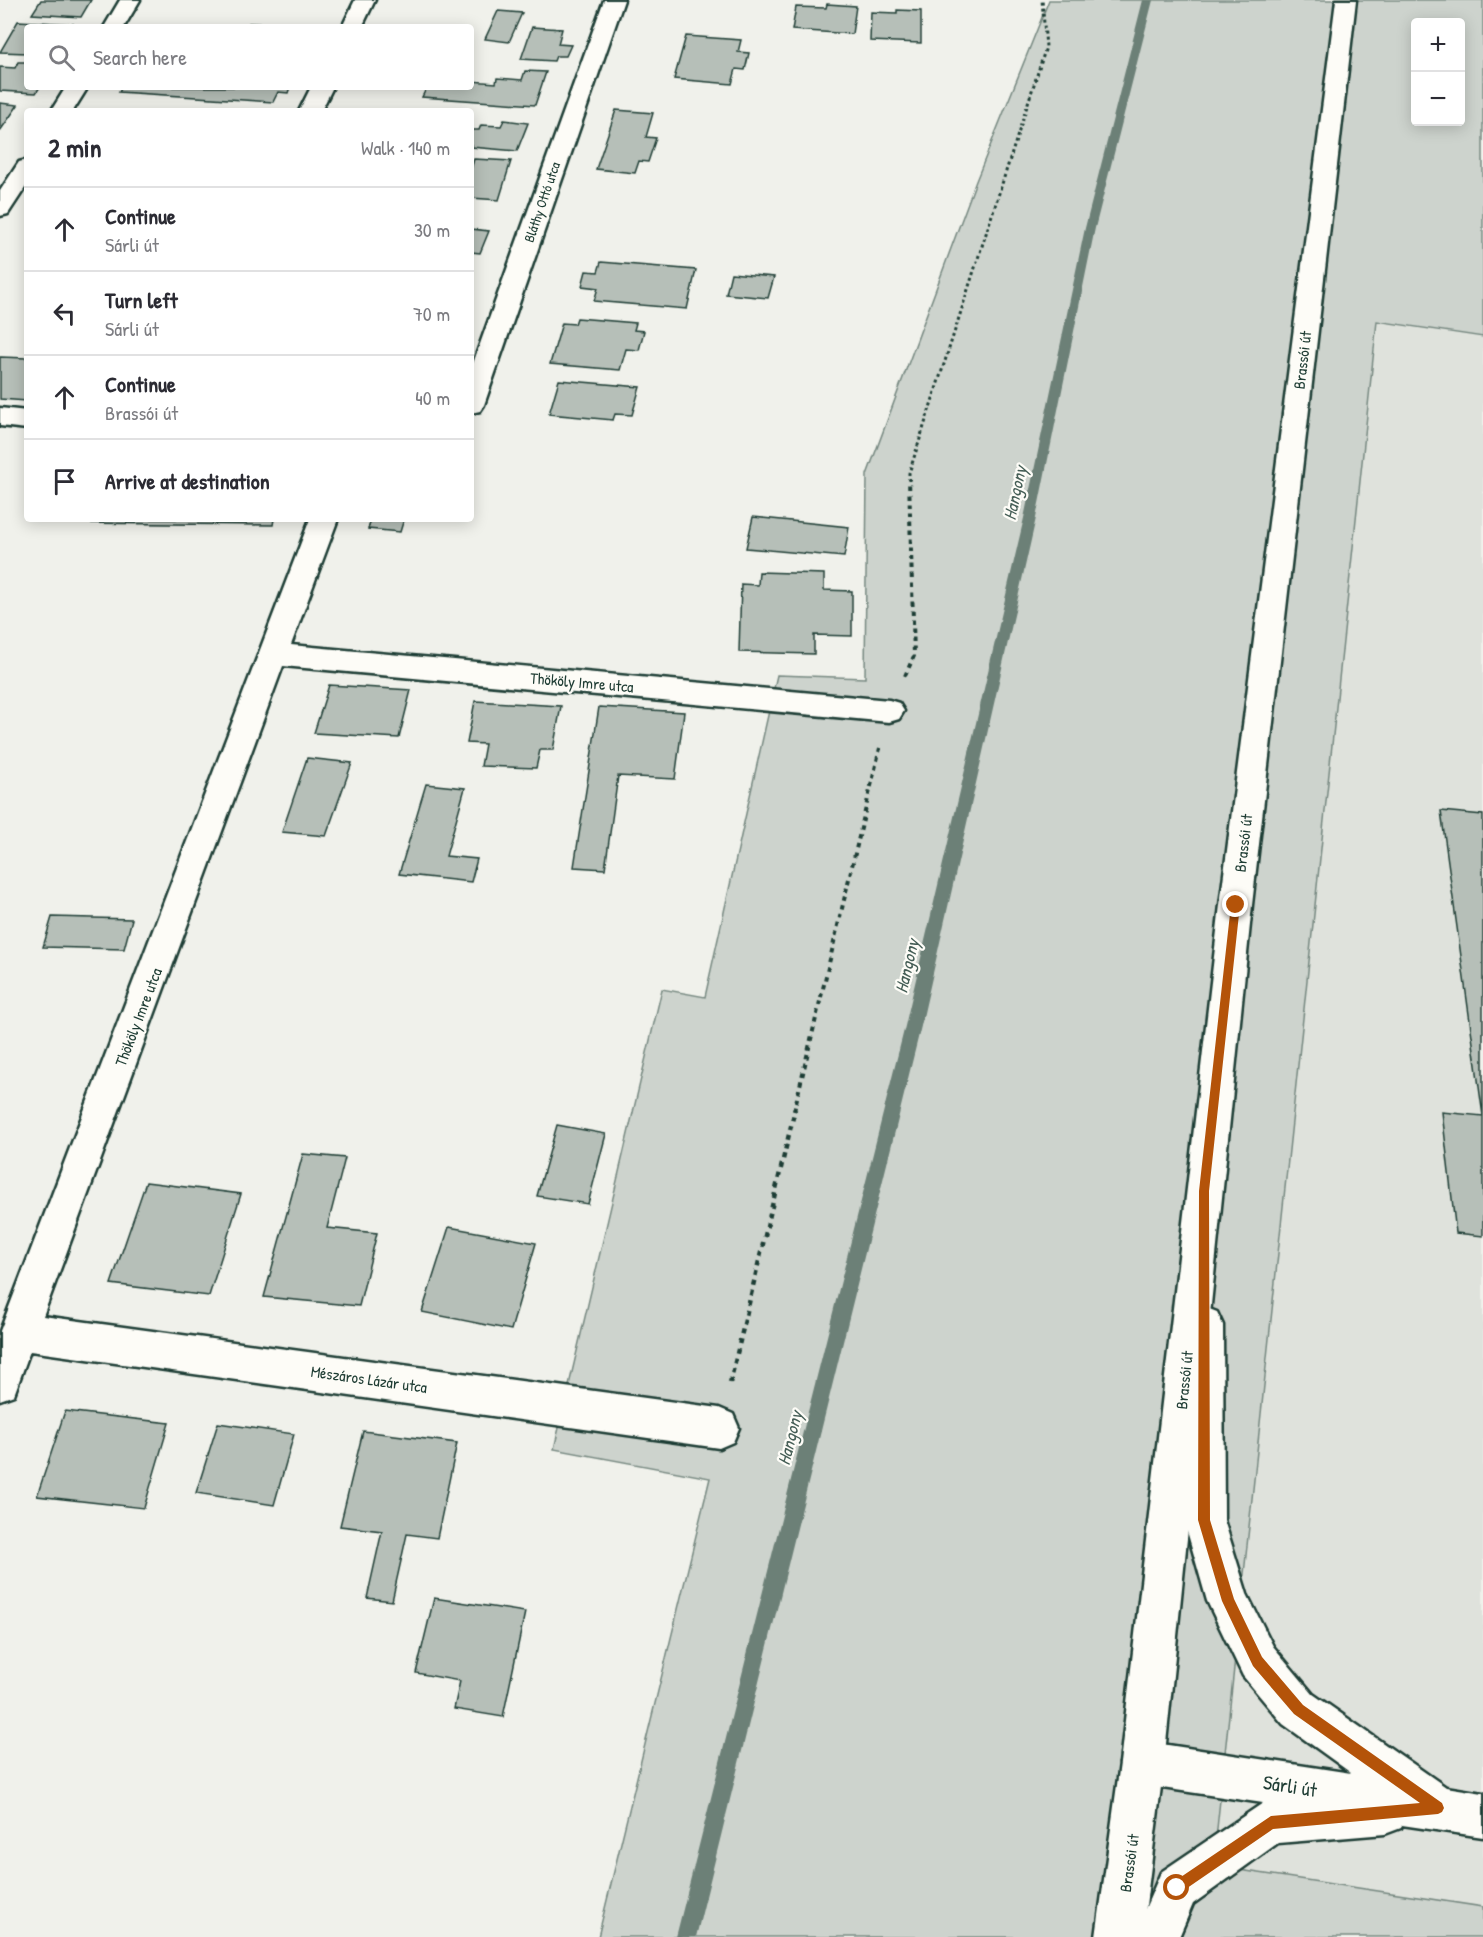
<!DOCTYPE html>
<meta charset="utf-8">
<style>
:root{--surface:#fff;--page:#f7f7f7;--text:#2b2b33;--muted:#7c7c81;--line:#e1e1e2}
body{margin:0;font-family:"Patrick Hand",sans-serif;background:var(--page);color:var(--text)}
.controls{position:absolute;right:18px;top:18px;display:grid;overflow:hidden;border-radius:6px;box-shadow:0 3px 15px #0003}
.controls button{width:54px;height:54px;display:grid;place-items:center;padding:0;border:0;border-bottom:2px solid var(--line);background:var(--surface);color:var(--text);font:30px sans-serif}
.stop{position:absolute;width:18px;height:18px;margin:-14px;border:4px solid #b45309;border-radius:50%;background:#fff}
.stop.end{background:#b45309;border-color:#fff;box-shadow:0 2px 6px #0008}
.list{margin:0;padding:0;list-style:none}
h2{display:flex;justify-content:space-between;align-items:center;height:78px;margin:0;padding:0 24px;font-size:26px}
h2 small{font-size:20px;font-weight:400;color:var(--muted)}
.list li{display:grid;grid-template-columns:39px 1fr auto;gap:18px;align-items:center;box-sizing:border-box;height:84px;padding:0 24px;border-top:2px solid var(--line)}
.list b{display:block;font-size:22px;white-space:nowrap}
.list p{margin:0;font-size:20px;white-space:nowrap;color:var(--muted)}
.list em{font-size:20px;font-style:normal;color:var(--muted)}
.icon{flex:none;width:33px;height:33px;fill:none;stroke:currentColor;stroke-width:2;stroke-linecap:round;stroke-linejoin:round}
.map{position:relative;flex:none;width:1483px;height:1937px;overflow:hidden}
.search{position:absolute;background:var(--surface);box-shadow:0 3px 15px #0003;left:24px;top:24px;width:450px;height:66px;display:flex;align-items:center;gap:15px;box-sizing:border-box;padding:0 21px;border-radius:6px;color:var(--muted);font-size:22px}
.panel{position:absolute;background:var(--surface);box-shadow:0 3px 15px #0003;left:24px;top:108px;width:450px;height:414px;border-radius:6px}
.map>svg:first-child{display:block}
.built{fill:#dfe2dc}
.green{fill:#cdd3cd;stroke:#768880;stroke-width:1.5;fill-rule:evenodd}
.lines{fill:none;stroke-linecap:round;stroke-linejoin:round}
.stream{fill:#6c8077;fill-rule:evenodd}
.building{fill:#b6bfb8;stroke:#1f3d34;stroke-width:1.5}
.minor-casing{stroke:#1f3d34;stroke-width:5}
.major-casing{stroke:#1f3d34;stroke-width:5}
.path-far2{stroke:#1f3d34;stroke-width:3;stroke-dasharray:3 3;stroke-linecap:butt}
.path-far1{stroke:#1f3d34;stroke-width:4;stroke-dasharray:4.5 4.5;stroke-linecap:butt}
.path{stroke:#1f3d34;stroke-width:4.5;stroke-dasharray:5 5;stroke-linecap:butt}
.minor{fill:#fdfcf7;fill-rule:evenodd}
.major{fill:#fdfcf7;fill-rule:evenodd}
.route{fill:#b45309}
.labels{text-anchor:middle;stroke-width:4.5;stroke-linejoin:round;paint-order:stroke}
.far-street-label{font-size:14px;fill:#1f3d34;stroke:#fdfcf7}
.street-label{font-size:16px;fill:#1f3d34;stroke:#fdfcf7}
.water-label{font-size:18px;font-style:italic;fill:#455e56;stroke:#fdfcf7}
.near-street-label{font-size:20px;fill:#1f3d34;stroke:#fdfcf7}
</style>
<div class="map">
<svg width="1483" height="1937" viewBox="0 0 1483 1937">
<rect width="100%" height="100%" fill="#f0f1eb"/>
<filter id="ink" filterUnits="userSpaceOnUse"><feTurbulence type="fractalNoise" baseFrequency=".0167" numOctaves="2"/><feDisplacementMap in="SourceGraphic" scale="12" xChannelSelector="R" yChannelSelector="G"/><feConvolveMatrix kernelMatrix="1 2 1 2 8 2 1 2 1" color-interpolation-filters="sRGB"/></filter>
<g filter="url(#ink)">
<path class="built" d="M 1377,320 L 1483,337 L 1483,1907 L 1213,1866 Z"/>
<path class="green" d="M 1049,0 L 1483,0 L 1483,337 L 1377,321 L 1213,1866 L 1483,1907 L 1483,1937 L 598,1937 L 710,1478 L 554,1449 L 662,989 L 705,997 L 777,675 L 865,678 L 867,475 L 976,181 ZM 1416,22 L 1460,22 L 1460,122 L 1416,122 Z"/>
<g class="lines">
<path class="stream" d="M 1143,0 L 1153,0 L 1095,228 L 1036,518 L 921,1026 L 696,1937 L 676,1937 L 905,1026 L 1024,518 L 1085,228 Z"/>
</g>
<g class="building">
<path d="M 41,0 L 91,0 L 81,17 L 32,14 Z"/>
<path d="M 827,4 L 856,6 L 852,34 L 792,30 L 796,7 L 826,8 Z"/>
<path d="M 897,10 L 921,11 L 921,43 L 870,41 L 871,12 L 897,13 Z"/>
<path d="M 498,11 L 522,13 L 509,42 L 485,39 Z"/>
<path d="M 18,21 L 73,24 L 72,27 L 27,27 L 27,53 L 0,52 Z"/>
<path d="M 249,23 L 308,26 L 248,27 Z"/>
<path d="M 532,27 L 562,29 L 558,44 L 571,45 L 566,56 L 556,56 L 554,61 L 521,59 Z"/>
<path d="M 686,36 L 741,40 L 738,52 L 749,53 L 745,70 L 736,69 L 732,84 L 674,79 Z"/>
<path d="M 18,62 L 27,62 L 27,87 L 40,87 L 36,93 L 0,91 L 0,67 L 15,68 Z"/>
<path d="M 525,71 L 546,72 L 535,105 L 422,97 L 427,87 L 471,87 L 471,81 L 496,83 L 497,78 L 522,80 Z"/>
<path d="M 122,87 L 290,87 L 288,93 L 278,92 L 273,102 L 119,92 Z"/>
<path d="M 0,103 L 18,105 L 0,131 Z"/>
<path d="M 616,110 L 653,113 L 646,137 L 656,138 L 648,162 L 639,161 L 635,173 L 596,169 Z"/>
<path d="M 504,120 L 528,123 L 517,151 L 471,147 L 471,130 L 479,130 L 481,125 L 501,126 Z"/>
<path d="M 474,159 L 511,161 L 499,200 L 471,198 L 471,169 Z"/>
<path d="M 471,229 L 489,231 L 480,253 L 471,252 Z"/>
<path d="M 601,262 L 696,270 L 687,309 L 594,301 L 598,288 L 582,286 L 586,271 L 598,272 Z"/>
<path d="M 731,273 L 774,277 L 768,298 L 726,294 Z"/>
<path d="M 577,318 L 636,323 L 634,330 L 644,331 L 639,350 L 626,349 L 620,370 L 550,364 L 562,323 L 575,324 Z"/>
<path d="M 0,357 L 27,358 L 27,401 L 0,399 Z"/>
<path d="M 559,380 L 640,387 L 632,415 L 615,414 L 613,420 L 549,414 Z"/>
<path d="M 753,517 L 849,527 L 844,557 L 746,548 Z"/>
<path d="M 79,519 L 274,519 L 273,525 L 77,523 Z"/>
<path d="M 371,519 L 404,519 L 400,532 L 368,529 Z"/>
<path d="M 759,572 L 824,574 L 824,590 L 852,591 L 852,636 L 814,635 L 814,654 L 739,652 L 741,584 L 758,585 Z"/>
<path d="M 329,685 L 411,690 L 399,738 L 314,733 Z"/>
<path d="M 475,701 L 561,706 L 553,750 L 540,750 L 536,768 L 481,766 L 485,744 L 467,743 Z"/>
<path d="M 599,707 L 684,712 L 675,779 L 618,776 L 605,869 L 574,867 Z"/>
<path d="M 307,758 L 352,763 L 326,836 L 282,832 Z"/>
<path d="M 426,784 L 465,788 L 446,856 L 477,859 L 471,882 L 399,874 Z"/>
<path d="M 1441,811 L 1483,815 L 1483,1236 L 1456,1233 L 1442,1112 L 1483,1116 Z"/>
<path d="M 52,917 L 132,919 L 124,949 L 43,947 Z"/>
<path d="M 557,1125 L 606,1134 L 588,1204 L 537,1196 Z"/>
<path d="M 303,1154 L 345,1158 L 327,1228 L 377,1233 L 359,1306 L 264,1297 Z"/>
<path d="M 146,1182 L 241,1194 L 209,1296 L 111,1284 Z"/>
<path d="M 449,1227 L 536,1243 L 511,1330 L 422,1312 Z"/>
<path d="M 65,1411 L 169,1423 L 144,1508 L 37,1496 Z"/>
<path d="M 218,1423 L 294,1434 L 274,1505 L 196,1493 Z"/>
<path d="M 363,1431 L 457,1443 L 437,1538 L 407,1534 L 392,1601 L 367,1598 L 382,1531 L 340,1526 Z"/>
<path d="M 434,1598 L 525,1612 L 503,1717 L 454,1709 L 460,1681 L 416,1673 Z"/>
</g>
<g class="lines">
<g class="minor-casing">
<g id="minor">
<path d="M 120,0 L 140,0 L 124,27 L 104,27 Z"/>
<path d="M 355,0 L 375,0 L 362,27 L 342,27 Z"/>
<path d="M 604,0 L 624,0 L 484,405 L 480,411 L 471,413 L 471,369 Z"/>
<path d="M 66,87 L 88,87 L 73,111 L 51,111 Z"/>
<path d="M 311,87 L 333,87 L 321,111 L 299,111 Z"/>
<path d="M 27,160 L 27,185 L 8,214 L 0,216 L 0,191 L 19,162 Z"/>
<path d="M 0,408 L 27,411 L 27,429 L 0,426 Z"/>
<path d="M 310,519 L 338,519 L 291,645 L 889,700 L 899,703 L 904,711 L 899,719 L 889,722 L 283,666 L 43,1316 L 719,1408 L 733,1414 L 739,1428 L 733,1442 L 719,1448 L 30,1351 L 14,1395 L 0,1400 L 0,1331 Z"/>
<path d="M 1204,1307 L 1217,1312 L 1223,1325 L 1224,1520 L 1247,1594 L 1273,1646 L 1313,1694 L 1446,1787 L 1483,1793 L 1483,1837 L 1402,1825 L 1401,1828 L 1385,1834 L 1278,1843 L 1193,1904 L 1179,1937 L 1133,1937 L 1161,1872 L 1263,1803 L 1142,1785 L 1127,1778 L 1120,1763 L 1127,1748 L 1142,1741 L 1351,1773 L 1283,1724 L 1243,1676 L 1207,1601 L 1184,1520 L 1185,1325 L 1191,1312 Z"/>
</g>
</g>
<g class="major-casing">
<path id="major" d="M 1336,0 L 1356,0 L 1252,905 L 1164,1763 L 1142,1937 L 1096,1937 L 1120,1763 L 1220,905 Z"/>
</g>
<path class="path-far2" d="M 909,481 L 909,473 L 1046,47 L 1042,0"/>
<g class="path-far1">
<path d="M 905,676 L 914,656 L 909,479"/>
<path d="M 794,1111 L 880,748"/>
</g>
<path class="path" d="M 730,1383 L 795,1109"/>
<use href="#minor" class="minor"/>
<use href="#major" class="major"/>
</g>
</g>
<path class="route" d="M 1236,901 L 1240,905 L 1209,1191 L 1210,1520 L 1234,1599 L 1262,1657 L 1303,1705 L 1442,1803 L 1444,1808 L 1442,1812 L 1438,1814 L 1273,1829 L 1177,1895 L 1172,1893 L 1170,1888 L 1172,1883 L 1271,1816 L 1420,1803 L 1294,1714 L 1253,1666 L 1222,1601 L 1198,1520 L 1199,1191 L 1231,905 Z"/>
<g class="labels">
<g class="far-street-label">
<text transform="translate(542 202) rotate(-71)" y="5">Bláthy Ottó utca</text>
</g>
<g class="street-label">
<text transform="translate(1302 360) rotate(-83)" y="6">Brassói út</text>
<text transform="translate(582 682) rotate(5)" y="6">Thököly Imre utca</text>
<text transform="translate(1243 843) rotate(-83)" y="6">Brassói út</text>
<text transform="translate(138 1017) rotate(-69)" y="6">Thököly Imre utca</text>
<text transform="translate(369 1379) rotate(8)" y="6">Mészáros Lázár utca</text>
<text transform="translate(1184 1380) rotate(-84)" y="6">Brassói út</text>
<text transform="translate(1129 1863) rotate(-82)" y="6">Brassói út</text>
</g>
<g class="water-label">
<text transform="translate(1015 493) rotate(-78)" y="6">Hangony</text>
<text transform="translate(907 966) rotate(-77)" y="6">Hangony</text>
<text transform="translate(790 1438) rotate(-76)" y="6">Hangony</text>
</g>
<g class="near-street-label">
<text transform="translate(1290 1786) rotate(9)" y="7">Sárli út</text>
</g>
</g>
</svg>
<div class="controls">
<button>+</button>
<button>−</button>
</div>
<div class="stop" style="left:1177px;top:1888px"></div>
<div class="stop end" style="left:1236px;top:905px"></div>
<div class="search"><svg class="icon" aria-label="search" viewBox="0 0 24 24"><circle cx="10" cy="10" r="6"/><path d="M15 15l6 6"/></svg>Search here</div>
<section class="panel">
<h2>2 min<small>Walk · 140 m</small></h2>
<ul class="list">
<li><svg class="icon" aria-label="ahead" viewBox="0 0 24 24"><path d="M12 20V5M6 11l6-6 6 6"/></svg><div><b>Continue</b><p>Sárli út</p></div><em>30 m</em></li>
<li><svg class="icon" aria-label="left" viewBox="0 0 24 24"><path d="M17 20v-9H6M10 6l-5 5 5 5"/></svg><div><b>Turn left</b><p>Sárli út</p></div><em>70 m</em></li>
<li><svg class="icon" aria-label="ahead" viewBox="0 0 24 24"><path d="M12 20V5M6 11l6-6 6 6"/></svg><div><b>Continue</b><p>Brassói út</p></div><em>40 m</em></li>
<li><svg class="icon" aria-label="arrive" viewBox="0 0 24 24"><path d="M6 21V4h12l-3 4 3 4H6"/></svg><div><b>Arrive at destination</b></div></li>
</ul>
</section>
</div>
